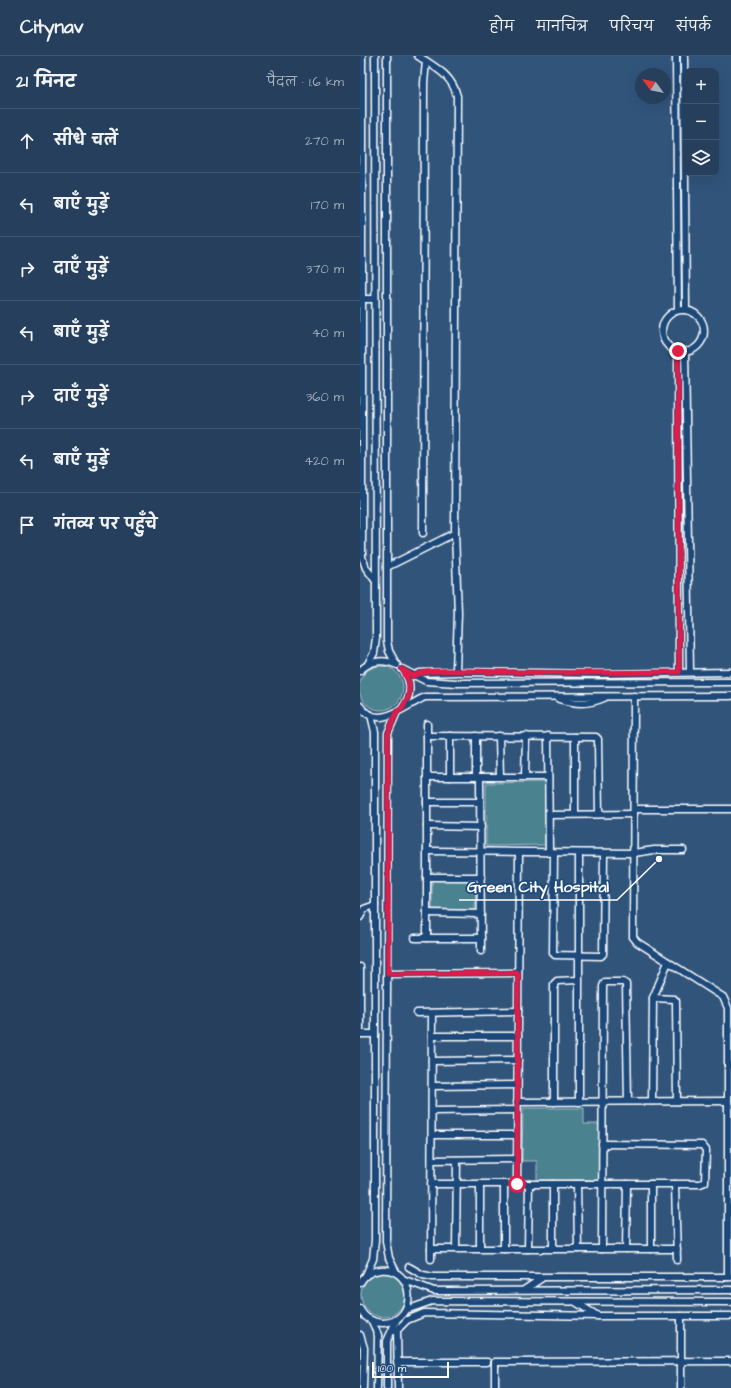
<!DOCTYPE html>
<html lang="hi">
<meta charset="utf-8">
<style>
:root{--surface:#253f5c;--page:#2d4662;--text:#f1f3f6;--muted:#a3afbb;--line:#425872}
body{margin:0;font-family:"Architects Daughter","Playpen Sans Deva",sans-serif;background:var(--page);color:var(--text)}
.controls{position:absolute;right:12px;top:12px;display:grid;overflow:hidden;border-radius:8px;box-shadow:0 4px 16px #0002}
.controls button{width:36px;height:36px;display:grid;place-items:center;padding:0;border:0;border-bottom:1px solid var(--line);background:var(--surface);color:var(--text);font:20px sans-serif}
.compass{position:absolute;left:275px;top:12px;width:36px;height:36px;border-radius:50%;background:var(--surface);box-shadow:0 4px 16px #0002;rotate:303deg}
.scale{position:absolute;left:12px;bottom:10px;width:77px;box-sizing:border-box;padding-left:4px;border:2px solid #fff;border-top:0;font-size:11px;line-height:14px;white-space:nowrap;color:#fff;-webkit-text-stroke:3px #1f4a7a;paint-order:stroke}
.stop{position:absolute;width:12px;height:12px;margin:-9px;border:3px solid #e11d48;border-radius:50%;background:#fff}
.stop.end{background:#e11d48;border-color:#fff;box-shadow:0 1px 4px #0008}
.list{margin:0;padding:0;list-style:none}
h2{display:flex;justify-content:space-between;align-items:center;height:52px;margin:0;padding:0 16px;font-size:17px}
h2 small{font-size:13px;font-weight:400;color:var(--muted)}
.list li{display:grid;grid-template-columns:26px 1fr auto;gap:12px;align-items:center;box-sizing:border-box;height:64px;padding:0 16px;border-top:1px solid var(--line)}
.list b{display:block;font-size:15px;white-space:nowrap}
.list em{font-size:13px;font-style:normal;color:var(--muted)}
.icon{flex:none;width:22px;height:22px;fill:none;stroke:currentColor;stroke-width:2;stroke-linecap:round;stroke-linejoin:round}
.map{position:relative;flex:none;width:371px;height:1332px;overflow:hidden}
header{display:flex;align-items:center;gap:24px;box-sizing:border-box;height:56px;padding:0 20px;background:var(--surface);border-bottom:1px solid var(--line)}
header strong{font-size:19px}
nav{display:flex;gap:22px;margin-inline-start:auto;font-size:14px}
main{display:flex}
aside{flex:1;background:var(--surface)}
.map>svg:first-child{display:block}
.green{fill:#4c8290;stroke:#a6c0c8}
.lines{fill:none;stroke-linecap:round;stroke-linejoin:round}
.minor-casing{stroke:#fff;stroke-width:9}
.minor{stroke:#1f4a7a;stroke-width:6}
.route{stroke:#e11d48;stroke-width:5}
.leader{fill:none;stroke:#fff;stroke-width:1.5}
.callout-dot{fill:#fff;stroke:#1f4a7a;stroke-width:1.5}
.callout-label{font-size:16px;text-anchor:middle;font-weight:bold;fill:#fff;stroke:#1f4a7a;stroke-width:3.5;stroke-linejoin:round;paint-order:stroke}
</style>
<header>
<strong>Citynav</strong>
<nav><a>होम</a><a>मानचित्र</a><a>परिचय</a><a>संपर्क</a></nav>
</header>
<main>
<aside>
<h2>21 मिनट<small>पैदल · 1.6 km</small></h2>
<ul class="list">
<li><svg class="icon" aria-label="ahead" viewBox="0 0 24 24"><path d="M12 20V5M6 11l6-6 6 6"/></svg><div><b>सीधे चलें</b></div><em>270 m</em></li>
<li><svg class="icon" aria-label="left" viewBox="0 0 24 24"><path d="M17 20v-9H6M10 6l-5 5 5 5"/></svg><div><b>बाएँ मुड़ें</b></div><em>170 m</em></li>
<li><svg class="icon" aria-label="right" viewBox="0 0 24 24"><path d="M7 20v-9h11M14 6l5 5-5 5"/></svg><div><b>दाएँ मुड़ें</b></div><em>370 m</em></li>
<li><svg class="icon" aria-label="left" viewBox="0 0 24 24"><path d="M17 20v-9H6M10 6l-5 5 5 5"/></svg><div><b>बाएँ मुड़ें</b></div><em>40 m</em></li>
<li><svg class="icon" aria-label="right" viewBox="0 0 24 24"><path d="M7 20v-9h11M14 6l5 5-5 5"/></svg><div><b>दाएँ मुड़ें</b></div><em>360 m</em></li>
<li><svg class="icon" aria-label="left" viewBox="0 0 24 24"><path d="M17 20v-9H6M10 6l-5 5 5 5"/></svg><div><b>बाएँ मुड़ें</b></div><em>420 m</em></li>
<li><svg class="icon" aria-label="arrive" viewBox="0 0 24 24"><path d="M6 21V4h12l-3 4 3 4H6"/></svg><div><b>गंतव्य पर पहुँचे</b></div></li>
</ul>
</aside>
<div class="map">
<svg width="371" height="1332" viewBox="0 0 371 1332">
<rect width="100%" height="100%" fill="#31547b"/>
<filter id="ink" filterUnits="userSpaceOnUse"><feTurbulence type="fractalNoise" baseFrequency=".025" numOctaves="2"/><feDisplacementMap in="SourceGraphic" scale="8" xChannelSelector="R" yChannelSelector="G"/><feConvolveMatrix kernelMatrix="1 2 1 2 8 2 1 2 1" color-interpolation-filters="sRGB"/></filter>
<g filter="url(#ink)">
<g class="green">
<circle cx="21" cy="632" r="22"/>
<path d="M 185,726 L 185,789 L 126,790 L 126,727 Z"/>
<path d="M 72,824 L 116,825 L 115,854 L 72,853 Z"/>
<path d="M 163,1052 L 224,1052 L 224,1068 L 240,1068 L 240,1124 L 177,1124 L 177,1105 L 162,1105 Z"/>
<circle cx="23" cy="1239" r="22"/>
</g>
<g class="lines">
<g class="minor-casing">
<g id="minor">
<path d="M 2,0 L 2,501 L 6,512 L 15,524"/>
<path d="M 27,0 L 27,585 L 29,595 L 36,608"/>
<path d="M 58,0 C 75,11 92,19 97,40 L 95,477 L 98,557 L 96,614 L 100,616 L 240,618 L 371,616"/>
<path d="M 316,0 L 318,254"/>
<path d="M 324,0 L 326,254"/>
<path d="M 0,243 L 15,243"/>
<circle cx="323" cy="275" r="21"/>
<path d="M 318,295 L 319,616"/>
<path d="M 325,295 L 330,616"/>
<path d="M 63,477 L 64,27 L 66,5"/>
<path d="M 27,511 L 95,477"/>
<path d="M 8,608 L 14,597 L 16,582 L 15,0"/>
<path d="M 42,613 L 66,625 L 97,627 L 371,626"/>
<path d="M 0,615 C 10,604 24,603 37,609"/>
<path d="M 53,620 L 60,617 L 97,616"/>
<path d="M 274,640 L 273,881 L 277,886 L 363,941 L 368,952 L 368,1221"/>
<path d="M 199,643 C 215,648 228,649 244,642"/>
<path d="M 0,650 C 17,676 46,649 65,641 L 371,640"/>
<path d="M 43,651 C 51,640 52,627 44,615"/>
<path d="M 67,680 L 236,681 L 238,683 L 239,758"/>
<path d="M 139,680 L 140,721"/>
<path d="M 188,680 L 189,797"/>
<path d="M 67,721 L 188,721"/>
<path d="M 90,721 L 90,680"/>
<path d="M 116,721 L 116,680"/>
<path d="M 120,721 L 121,895"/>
<path d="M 165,721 L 166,680"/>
<path d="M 67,746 L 120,746"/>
<path d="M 274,753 L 371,753"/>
<path d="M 215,758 L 215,681"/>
<path d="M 189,759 L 274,758"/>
<path d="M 67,770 L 121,771"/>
<path d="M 67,795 L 274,797 L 294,794 L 323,794"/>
<path d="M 194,797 L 193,897 L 195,899 L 241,900 L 243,898 L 244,797"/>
<path d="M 67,821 L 121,821"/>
<path d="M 67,857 L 121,858"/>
<path d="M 0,861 L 4,853 L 15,849"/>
<path d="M 55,882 L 121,882"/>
<path d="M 67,882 L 67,668"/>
<path d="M 0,911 L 0,978"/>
<path d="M 28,918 L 158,917"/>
<path d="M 293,942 L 314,943 L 316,945 L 317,1045"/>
<path d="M 57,957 L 158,955"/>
<path d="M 0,978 L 15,978"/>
<path d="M 72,980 L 158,980"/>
<path d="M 72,1005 L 158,1004"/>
<path d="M 72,1030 L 157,1029"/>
<path d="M 292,1045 L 293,942 L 308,906"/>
<path d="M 157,1046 L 368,1045"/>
<path d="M 194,1046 L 194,928 L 197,925 L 218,924"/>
<path d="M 219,1046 L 219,797"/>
<path d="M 72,1055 L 157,1054"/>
<path d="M 72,1079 L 157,1079"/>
<path d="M 72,1104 L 157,1103"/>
<path d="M 71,1128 L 340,1128 L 345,1126 L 346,1094 L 342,1089 L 242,1088"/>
<path d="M 120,1128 L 120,1193"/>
<path d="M 144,1128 L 144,1193"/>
<path d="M 157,1128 L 159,797"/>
<path d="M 193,1128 L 193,1193"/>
<path d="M 217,1128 L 218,1193"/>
<path d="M 291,1128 L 291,1193"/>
<path d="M 315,1128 L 317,1204"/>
<path d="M 71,1193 L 317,1193"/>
<path d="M 96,1193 L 97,1104"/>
<path d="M 168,1193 L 169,1128"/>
<path d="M 242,1193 L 243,930 L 245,926 L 263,926 L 266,928 L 268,1045"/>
<path d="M 266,1193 L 267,1128"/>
<path d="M 71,1203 L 72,957"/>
<path d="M 49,1211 L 63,1219 L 73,1221 L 371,1221"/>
<path d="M 36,1216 L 29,1202 L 26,1185 L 28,677 L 37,656"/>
<path d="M 6,1219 L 13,1203 L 15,1184 L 15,676 L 11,659"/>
<path d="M 45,1224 L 74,1235 L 371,1234"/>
<path d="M 0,1227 C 4,1219 12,1215 20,1214 C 56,1210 59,1266 23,1267 C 14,1267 4,1262 0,1253"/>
<path d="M 164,1234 L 182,1222"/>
<path d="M 217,1247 L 238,1260"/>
<path d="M 46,1254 L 72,1245 L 371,1246"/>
<path d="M 321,1260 L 321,1332"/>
<path d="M 12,1265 L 18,1279 L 17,1332"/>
<path d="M 0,1279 L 4,1292 L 3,1332"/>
<path d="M 37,1306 L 127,1306"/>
<path d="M 27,1332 L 27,1285 L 37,1263"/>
<path d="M 38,1332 L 37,1274 L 47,1264 L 64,1257 L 238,1260 L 371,1260"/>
<path d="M 135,1332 L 135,1306 L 371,1305"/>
</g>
</g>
<use href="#minor" class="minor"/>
</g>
</g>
<g class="lines" filter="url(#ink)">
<path class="route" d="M 157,1128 L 158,917 L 28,918 L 28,677 L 37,656 L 42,652 L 49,639 L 49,626 L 42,613 L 53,620 C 70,611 122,616 143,616 C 202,617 260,617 319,616 L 318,295"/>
</g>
<path class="leader" d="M299 803L257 844H99"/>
<circle class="callout-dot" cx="299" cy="803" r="4"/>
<g class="callout-label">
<text x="178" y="836">Green City Hospital</text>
</g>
</svg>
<div class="controls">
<button>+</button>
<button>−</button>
<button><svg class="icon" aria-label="layers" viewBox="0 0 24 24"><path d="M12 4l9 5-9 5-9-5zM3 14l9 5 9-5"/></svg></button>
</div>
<svg class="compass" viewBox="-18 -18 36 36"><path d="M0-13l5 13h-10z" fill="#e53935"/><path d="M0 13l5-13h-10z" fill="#a3afbb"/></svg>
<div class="scale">100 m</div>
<div class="stop" style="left:157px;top:1128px"></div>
<div class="stop end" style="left:318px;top:295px"></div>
</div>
</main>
